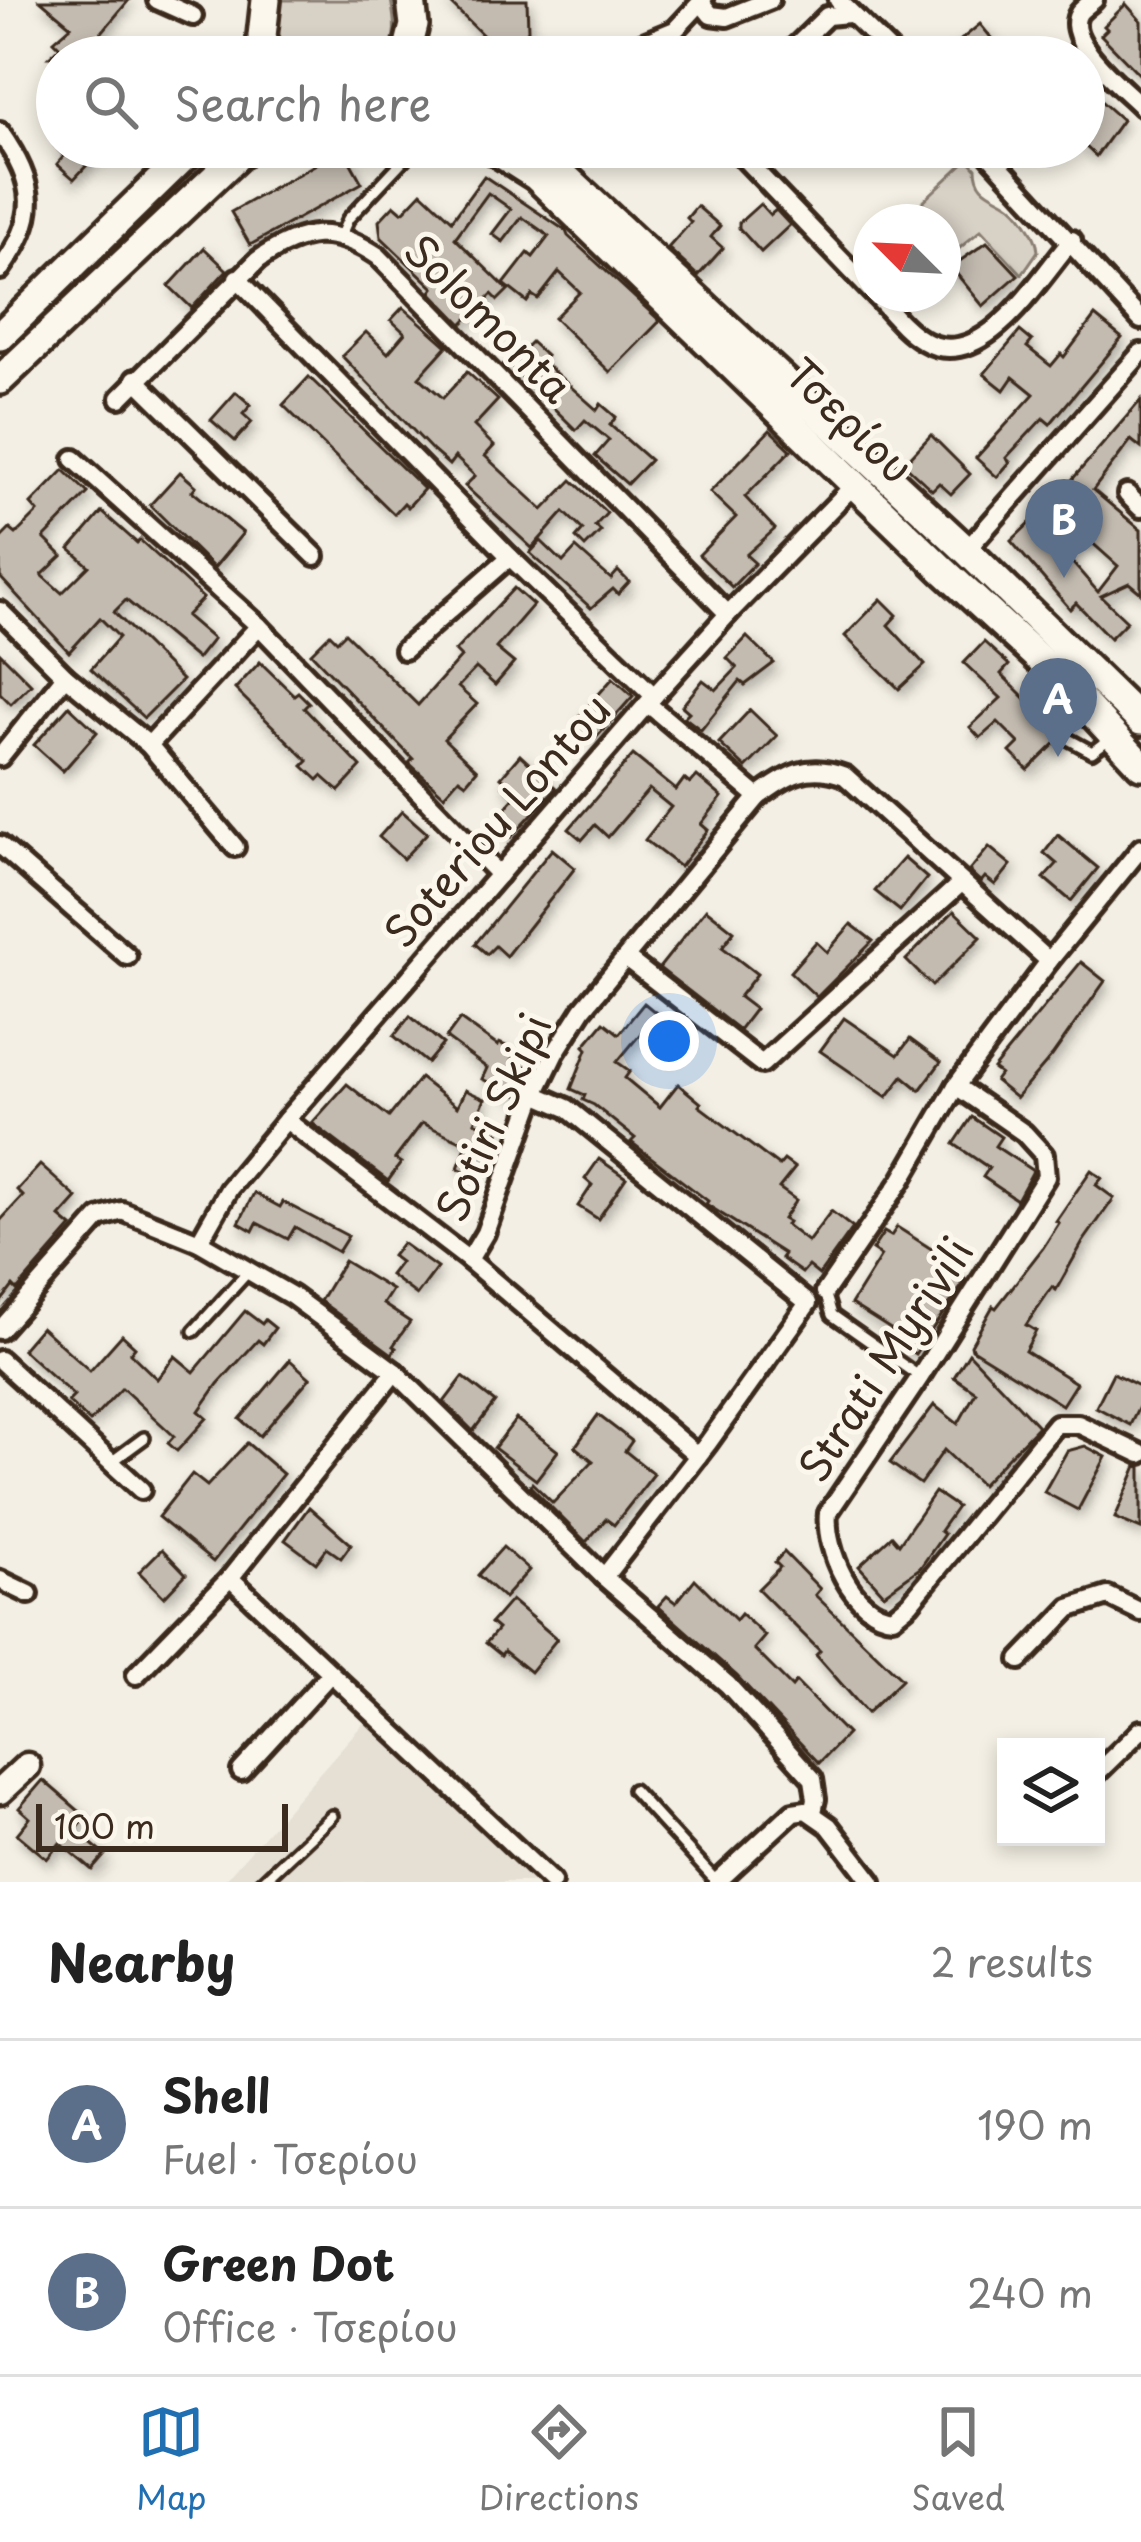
<!DOCTYPE html>
<meta charset="utf-8">
<style>
:root{--surface:#fff;--page:#f2f2f2;--text:#222;--muted:#767676;--line:#e0e0e0;--accent:#1f6fb2}
body{margin:0;font-family:"Playpen Sans",sans-serif;background:var(--page);color:var(--text)}
.controls{position:absolute;right:36px;bottom:36px;display:grid;overflow:hidden;border-radius:0px;box-shadow:0 6px 18px #0003}
.controls button{width:108px;height:108px;display:grid;place-items:center;padding:0;border:0;border-bottom:3px solid var(--line);background:var(--surface);color:var(--text);font:60px sans-serif}
.compass{position:absolute;left:853px;top:204px;width:108px;height:108px;border-radius:50%;background:var(--surface);box-shadow:0 6px 18px #0003;rotate:294deg}
.scale{position:absolute;left:36px;bottom:30px;width:252px;box-sizing:border-box;padding-left:12px;border:6px solid #3b2a1e;border-top:0;font-size:33px;line-height:42px;white-space:nowrap;color:#3b2a1e;-webkit-text-stroke:9px #fbf7ec;paint-order:stroke}
.you{position:absolute;left:669px;top:1041px;width:42px;height:42px;margin:-30px;border:9px solid #fff;border-radius:50%;background:#1a73e8;box-shadow:0 0 0 18px #1a73e833}
.badge{display:grid;place-items:center;width:78px;height:78px;border-radius:50%;background:var(--accent);color:#fff;font-size:39px;font-weight:700}
.pin{position:absolute;translate:-50% -99px;filter:drop-shadow(0 3px 6px #0008)}
.pin::after{content:'';position:absolute;top:63px;width:42px;height:36px;background:inherit;clip-path:polygon(0 0,100% 0,50% 100%)}
.list{margin:0;padding:0;list-style:none}
h2{display:flex;justify-content:space-between;align-items:center;height:156px;margin:0;padding:0 48px;font-size:51px}
h2 small{font-size:39px;font-weight:400;color:var(--muted)}
.list li{display:grid;grid-template-columns:78px 1fr auto;gap:36px;align-items:center;box-sizing:border-box;height:168px;padding:0 48px;border-top:3px solid var(--line)}
.list b{display:block;font-size:45px;white-space:nowrap}
.list p{margin:0;font-size:39px;white-space:nowrap;color:var(--muted)}
.list em{font-size:39px;font-style:normal;color:var(--muted)}
.icon{flex:none;width:66px;height:66px;fill:none;stroke:currentColor;stroke-width:2;stroke-linecap:round;stroke-linejoin:round}
.map{position:relative;flex:none;width:1141px;height:1882px;overflow:hidden}
.search{position:absolute;background:var(--surface);box-shadow:0 6px 18px #0003;left:36px;right:36px;top:36px;height:132px;display:flex;align-items:center;gap:30px;box-sizing:border-box;padding:0 42px;border-radius:66px;color:var(--muted);font-size:45px}
.sheet{height:492px;background:var(--surface)}
nav{display:flex;justify-content:space-around;align-items:center;box-sizing:border-box;height:168px;border-top:3px solid var(--line);background:var(--surface);font-size:33px;color:var(--muted)}
nav a{display:grid;justify-items:center;gap:6px}
nav .on{color:var(--accent)}
.map>svg:first-child{display:block}
.built{fill:#e5dfd4}
.green{fill:#d8d1c6;stroke:#8a7e72;stroke-width:3}
.building{fill:#c3bbb0;stroke:#3b2a1e;stroke-width:3;filter:url(#shadow)}
.lines{fill:none;stroke-linecap:round;stroke-linejoin:round}
.lane-casing{stroke:#3b2a1e;stroke-width:18}
.street-casing{stroke:#3b2a1e;stroke-width:26}
.secondary-casing{stroke:#3b2a1e;stroke-width:33}
.primary-casing{stroke:#3b2a1e;stroke-width:36}
.lane{stroke:#fbf7ec;stroke-width:9}
.street{stroke:#fbf7ec;stroke-width:16}
.secondary{stroke:#fbf7ec;stroke-width:24}
.primary{stroke:#fbf7ec;stroke-width:27}
.labels{text-anchor:middle;stroke-width:10;stroke-linejoin:round;paint-order:stroke}
.street-label{font-size:42px;fill:#3b2a1e;stroke:#fbf7ec}
</style>
<div class="map">
<svg width="1141" height="1882" viewBox="0 0 1141 1882">
<defs>
<filter id="shadow"><feDropShadow dx="3.5" dy="6" stdDeviation="6" flood-color="#0004"/></filter>
</defs>
<rect width="100%" height="100%" fill="#f3efe4"/>
<filter id="ink" filterUnits="userSpaceOnUse"><feTurbulence type="fractalNoise" baseFrequency=".00833" numOctaves="2"/><feDisplacementMap in="SourceGraphic" scale="24" xChannelSelector="R" yChannelSelector="G"/><feConvolveMatrix kernelMatrix="1 2 1 2 8 2 1 2 1" color-interpolation-filters="sRGB"/></filter>
<g filter="url(#ink)">
<path class="built" d="M 370,1716 L 548,1882 L 223,1882 Z"/>
<g class="green">
<path d="M 281,0 L 391,0 C 395,21 398,38 385,57 L 287,57 C 274,38 276,21 281,0 Z"/>
<path d="M 968,159 L 976,168 C 976,190 991,193 1006,202 C 1020,210 1037,236 1038,251 L 1022,274 L 981,230 L 943,262 L 943,222 L 901,222 Z"/>
</g>
<g class="building">
<path d="M 40,0 L 129,0 L 87,50 L 93,57 L 49,57 L 60,47 L 54,41 L 71,26 Z"/>
<path d="M 447,0 L 527,0 L 528,30 L 504,56 Z"/>
<path d="M 1126,4 L 1141,21 L 1141,76 L 1101,35 L 1107,29 L 1104,26 Z"/>
<path d="M 980,24 L 998,46 L 984,57 L 940,57 Z"/>
<path d="M 1092,93 L 1122,120 L 1096,156 L 1084,145 L 1084,103 Z"/>
<path d="M 56,147 L 104,147 L 74,179 L 57,164 L 64,156 Z"/>
<path d="M 343,149 L 362,183 L 250,245 L 231,212 Z"/>
<path d="M 484,176 L 566,231 L 568,236 L 660,321 L 610,372 L 554,318 L 580,292 L 559,272 L 538,299 L 532,295 L 527,302 L 504,284 L 528,253 L 533,257 L 549,236 L 522,217 L 503,242 L 492,234 L 511,209 L 488,193 L 455,238 L 508,290 L 498,300 L 492,294 L 462,324 L 431,292 L 434,288 L 381,237 L 379,221 L 394,205 L 402,212 L 405,210 L 422,192 L 452,220 Z"/>
<path d="M 760,204 L 770,215 L 776,210 L 790,225 L 761,252 L 739,228 L 739,223 Z"/>
<path d="M 697,206 L 720,226 L 711,237 L 723,248 L 698,276 L 668,248 L 691,222 L 687,218 Z"/>
<path d="M 987,242 L 1018,275 L 983,306 L 951,267 Z"/>
<path d="M 204,248 L 227,270 L 192,308 L 169,286 Z"/>
<path d="M 403,307 L 447,346 L 419,377 L 443,398 L 467,372 L 498,400 L 474,426 L 494,446 L 485,456 L 543,510 L 572,480 L 607,513 L 595,526 L 601,531 L 585,547 L 576,538 L 583,530 L 564,512 L 532,548 L 465,486 L 475,476 L 455,457 L 449,465 L 433,451 L 342,356 L 366,332 L 388,353 L 405,333 L 391,320 Z"/>
<path d="M 1095,316 L 1122,338 L 1050,424 L 1043,418 L 1006,458 L 1010,462 L 997,477 L 976,458 L 1034,394 L 1013,377 L 1004,390 L 984,374 L 1020,331 L 1032,341 L 1027,347 L 1051,366 L 1061,354 L 1064,357 Z"/>
<path d="M 531,342 L 546,356 L 542,361 L 597,410 L 601,404 L 616,417 L 610,425 L 650,460 L 627,484 L 595,456 L 609,440 L 585,420 L 576,430 L 509,364 Z"/>
<path d="M 309,377 L 424,489 L 408,507 L 404,503 L 394,514 L 283,405 Z"/>
<path d="M 236,392 L 251,405 L 243,414 L 252,422 L 235,441 L 211,420 Z"/>
<path d="M 1141,400 L 1141,448 L 1131,440 L 1093,490 L 1141,530 L 1141,593 L 1129,583 L 1101,596 L 1127,621 L 1110,638 L 1076,603 L 1070,609 L 1011,541 L 1034,519 L 1098,592 L 1118,566 L 1050,505 Z"/>
<path d="M 770,430 L 791,450 L 745,497 L 775,529 L 746,555 L 755,563 L 732,587 L 699,555 L 736,517 L 710,492 Z"/>
<path d="M 931,435 L 970,474 L 951,494 L 939,483 L 932,490 L 904,464 Z"/>
<path d="M 64,470 L 88,493 L 44,538 L 62,556 L 42,575 L 62,593 L 89,566 L 70,549 L 102,512 L 137,543 L 140,540 L 203,598 L 186,616 L 213,639 L 197,659 L 126,600 L 114,612 L 182,680 L 144,718 L 91,669 L 119,637 L 100,618 L 69,652 L 0,577 L 0,539 L 10,529 L 16,534 L 38,512 L 31,504 Z"/>
<path d="M 180,472 L 196,486 L 192,491 L 243,533 L 214,568 L 150,505 Z"/>
<path d="M 541,541 L 563,562 L 576,548 L 611,579 L 618,571 L 629,582 L 618,594 L 613,589 L 591,608 L 530,553 Z"/>
<path d="M 514,588 L 533,605 L 496,648 L 514,663 L 495,685 L 476,668 L 458,687 L 477,704 L 444,739 L 477,770 L 466,783 L 459,778 L 444,795 L 409,763 L 413,759 L 311,653 L 330,634 L 337,641 L 345,633 L 418,705 L 461,657 L 455,651 Z"/>
<path d="M 881,599 L 897,615 L 888,625 L 925,665 L 899,689 L 845,636 Z"/>
<path d="M 747,637 L 774,663 L 745,685 L 740,681 L 701,730 L 684,717 L 689,712 L 682,706 L 703,680 L 716,690 L 737,668 L 727,658 Z"/>
<path d="M 984,642 L 1009,665 L 1001,674 L 1033,706 L 1037,719 L 1045,720 L 1053,709 L 1071,728 L 1028,770 L 1010,752 L 1019,743 L 998,722 L 980,738 L 970,727 L 1001,698 L 964,663 Z"/>
<path d="M 0,653 L 31,684 L 11,704 L 0,693 Z"/>
<path d="M 260,662 L 294,695 L 298,692 L 309,703 L 304,708 L 361,767 L 339,791 L 322,776 L 318,780 L 303,766 L 308,761 L 235,689 Z"/>
<path d="M 613,678 L 633,696 L 595,739 L 577,719 Z"/>
<path d="M 69,706 L 97,732 L 63,771 L 34,745 Z"/>
<path d="M 750,710 L 777,736 L 746,768 L 719,743 Z"/>
<path d="M 520,755 L 556,788 L 511,837 L 494,821 L 515,797 L 503,786 L 507,782 L 501,777 Z"/>
<path d="M 633,755 L 676,790 L 684,779 L 690,784 L 697,776 L 722,797 L 701,824 L 708,830 L 680,867 L 645,840 L 671,807 L 649,789 L 608,837 L 595,825 L 582,840 L 569,829 Z"/>
<path d="M 402,811 L 427,833 L 403,859 L 379,837 Z"/>
<path d="M 1058,835 L 1098,868 L 1071,901 L 1044,878 L 1057,864 L 1044,853 Z"/>
<path d="M 989,847 L 1011,865 L 995,885 L 985,877 L 981,882 L 969,871 Z"/>
<path d="M 552,849 L 575,868 L 506,956 L 495,946 L 487,954 L 475,944 Z"/>
<path d="M 904,858 L 927,878 L 900,911 L 875,891 Z"/>
<path d="M 706,909 L 734,931 L 722,947 L 757,974 L 739,997 L 755,1009 L 739,1030 L 659,968 Z"/>
<path d="M 954,911 L 981,937 L 932,986 L 906,960 Z"/>
<path d="M 851,924 L 873,941 L 817,997 L 790,972 L 816,942 L 827,952 Z"/>
<path d="M 1081,962 L 1105,981 L 1052,1056 L 1016,1098 L 995,1081 L 1000,1074 L 993,1069 Z"/>
<path d="M 644,1003 L 683,1035 L 667,1054 L 641,1033 L 617,1062 L 630,1071 L 625,1078 L 660,1107 L 678,1084 L 701,1103 L 699,1106 L 779,1166 L 784,1160 L 795,1168 L 779,1188 L 796,1200 L 783,1219 L 788,1222 L 786,1225 L 808,1242 L 831,1211 L 853,1228 L 819,1275 L 808,1266 L 802,1273 L 781,1258 L 784,1254 L 706,1204 L 708,1201 L 631,1142 L 635,1138 L 594,1105 L 583,1100 L 585,1095 L 571,1089 L 587,1049 L 584,1046 L 604,1022 L 619,1034 Z"/>
<path d="M 410,1016 L 443,1044 L 427,1063 L 394,1036 Z"/>
<path d="M 844,1018 L 898,1055 L 910,1039 L 941,1062 L 920,1090 L 903,1076 L 887,1097 L 820,1051 Z"/>
<path d="M 460,1019 L 498,1046 L 499,1043 L 516,1050 L 512,1060 L 529,1068 L 517,1095 L 482,1079 L 487,1068 L 446,1038 Z"/>
<path d="M 420,1078 L 457,1107 L 465,1090 L 485,1099 L 475,1122 L 499,1133 L 489,1154 L 479,1149 L 468,1173 L 458,1168 L 467,1144 L 422,1123 L 395,1159 L 401,1163 L 388,1181 L 312,1123 L 347,1084 L 389,1117 Z"/>
<path d="M 972,1117 L 1001,1137 L 995,1146 L 1033,1171 L 1017,1200 L 983,1177 L 989,1168 L 954,1144 Z"/>
<path d="M 599,1159 L 626,1178 L 598,1219 L 578,1206 L 592,1185 L 585,1179 Z"/>
<path d="M 40,1165 L 77,1198 L 60,1217 L 72,1227 L 17,1290 L 13,1286 L 0,1303 L 0,1221 L 23,1196 L 17,1190 Z"/>
<path d="M 1091,1170 L 1102,1178 L 1096,1185 L 1114,1198 L 1083,1242 L 1056,1290 L 1052,1287 L 1026,1325 L 1036,1331 L 1025,1351 L 1076,1383 L 1062,1405 L 972,1349 L 971,1345 L 993,1306 L 996,1308 L 1043,1248 L 1059,1223 L 1056,1221 Z"/>
<path d="M 254,1193 L 280,1207 L 283,1202 L 348,1236 L 338,1252 L 295,1227 L 288,1239 L 257,1223 L 253,1231 L 239,1223 Z"/>
<path d="M 897,1227 L 933,1250 L 929,1256 L 966,1280 L 915,1354 L 888,1336 L 892,1330 L 851,1304 L 881,1256 L 872,1250 L 884,1232 L 891,1236 Z"/>
<path d="M 402,1243 L 437,1268 L 417,1295 L 390,1275 L 400,1262 L 392,1256 Z"/>
<path d="M 344,1261 L 392,1290 L 383,1304 L 410,1322 L 393,1346 L 396,1348 L 392,1354 L 320,1301 Z"/>
<path d="M 245,1311 L 262,1324 L 265,1320 L 275,1328 L 263,1344 L 258,1340 L 218,1384 L 199,1411 L 207,1418 L 177,1451 L 168,1443 L 174,1436 L 122,1388 L 90,1422 L 68,1402 L 74,1396 L 22,1349 L 41,1327 L 90,1371 L 122,1335 L 135,1347 L 130,1353 L 157,1379 L 175,1356 L 194,1372 Z"/>
<path d="M 969,1353 L 1038,1426 L 981,1485 L 944,1450 L 920,1484 L 890,1463 L 934,1405 L 958,1424 L 976,1392 L 954,1377 Z"/>
<path d="M 290,1360 L 310,1378 L 260,1436 L 240,1419 Z"/>
<path d="M 1113,1373 L 1141,1387 L 1141,1403 L 1130,1425 L 1096,1407 Z"/>
<path d="M 463,1377 L 495,1402 L 473,1431 L 444,1402 Z"/>
<path d="M 598,1415 L 632,1441 L 625,1451 L 654,1474 L 614,1525 L 606,1519 L 586,1542 L 530,1486 L 532,1483 L 553,1503 L 593,1461 L 575,1447 Z"/>
<path d="M 516,1419 L 558,1451 L 536,1480 L 494,1448 Z"/>
<path d="M 247,1443 L 283,1474 L 213,1562 L 158,1517 L 192,1474 L 207,1486 Z"/>
<path d="M 1085,1446 L 1106,1457 L 1078,1510 L 1044,1492 L 1067,1451 Z"/>
<path d="M 1137,1466 L 1141,1467 L 1141,1529 L 1115,1518 Z"/>
<path d="M 935,1492 L 957,1507 L 940,1531 L 944,1534 L 920,1568 L 884,1594 L 859,1566 L 892,1536 L 899,1544 Z"/>
<path d="M 309,1507 L 351,1544 L 341,1558 L 327,1548 L 316,1563 L 285,1540 Z"/>
<path d="M 503,1547 L 529,1570 L 504,1598 L 478,1575 Z"/>
<path d="M 162,1549 L 186,1574 L 164,1597 L 139,1572 Z"/>
<path d="M 784,1552 L 820,1589 L 815,1595 L 902,1679 L 867,1713 L 816,1655 L 820,1651 L 758,1589 L 780,1567 L 775,1562 Z"/>
<path d="M 695,1579 L 736,1620 L 741,1614 L 765,1636 L 754,1649 L 792,1687 L 796,1682 L 847,1734 L 819,1763 L 737,1676 L 658,1606 L 667,1596 L 676,1603 Z"/>
<path d="M 511,1600 L 557,1639 L 530,1672 L 504,1651 L 501,1655 L 486,1643 L 498,1629 L 491,1623 Z"/>
<path d="M 43,1780 L 86,1817 L 75,1830 L 105,1855 L 92,1870 L 60,1843 L 47,1859 L 17,1834 L 30,1818 L 19,1808 Z"/>
</g>
<g class="lines">
<g class="lane-casing">
<g id="lane">
<path d="M 341,235 L 348,219 L 410,153"/>
<path d="M 1042,712 L 1042,703 L 1058,680"/>
<path d="M 1070,740 L 1092,752 L 1109,739"/>
<path d="M 825,1292 L 832,1315 L 920,1377"/>
<path d="M 194,1331 L 248,1272"/>
<path d="M 110,1463 L 144,1438"/>
<path d="M 633,1790 L 717,1882"/>
<path d="M 262,1882 L 332,1816"/>
</g>
</g>
<g class="street-casing">
<g id="street">
<path d="M 157,0 L 193,16"/>
<path d="M 838,0 L 896,57"/>
<path d="M 1094,0 C 1092,1 1080,11 1079,13 C 1062,40 1123,88 1141,106"/>
<path d="M 703,5 L 711,15 L 727,17 L 770,0"/>
<path d="M 638,57 L 629,49 L 675,30 L 703,0"/>
<path d="M 785,57 L 827,16 L 849,14"/>
<path d="M 0,132 C 37,186 40,215 0,270"/>
<path d="M 733,147 L 871,291"/>
<path d="M 982,147 L 1141,320"/>
<path d="M 237,278 L 510,557 L 654,696"/>
<path d="M 874,294 C 889,309 903,329 922,340 C 982,376 1038,279 1072,240"/>
<path d="M 135,379 L 315,556"/>
<path d="M 120,398 L 258,260 C 302,229 332,225 378,256 L 728,614"/>
<path d="M 74,459 L 259,626 L 499,875"/>
<path d="M 1127,494 L 1141,508"/>
<path d="M 963,554 L 1141,353"/>
<path d="M 0,611 L 65,676 L 149,745 L 235,847"/>
<path d="M 404,650 L 510,557"/>
<path d="M 648,704 L 758,797"/>
<path d="M 149,745 L 259,626"/>
<path d="M 0,757 L 65,676"/>
<path d="M 0,845 L 127,956"/>
<path d="M 626,958 L 762,1064 L 961,883"/>
<path d="M 956,1086 L 1024,1133 L 1044,1155 L 1046,1177 L 920,1377 L 828,1513 C 824,1549 853,1615 893,1617 L 910,1603 L 1056,1424 L 1078,1424 L 1141,1454"/>
<path d="M 535,1094 L 567,1108 L 808,1303 L 708,1443 L 604,1577"/>
<path d="M 286,1120 L 469,1260 L 698,1456"/>
<path d="M 199,1242 L 229,1189 L 286,1120 L 654,696 L 728,614 L 857,482"/>
<path d="M 469,1260 L 485,1233 L 535,1094 L 555,1053 L 583,1009 L 758,797 C 787,775 808,762 845,776 L 1049,961"/>
<path d="M 825,1292 L 901,1181 L 956,1086 L 1049,961 L 1141,848"/>
<path d="M 0,1330 L 99,1218 L 122,1211 L 199,1242 L 292,1296 L 395,1372 L 604,1577 L 728,1685 L 813,1779 L 816,1799 L 813,1812"/>
<path d="M 0,1360 L 141,1490"/>
<path d="M 230,1578 L 552,1882"/>
<path d="M 0,1580 L 29,1594"/>
<path d="M 1020,1660 L 1070,1608 L 1108,1596 L 1141,1612"/>
<path d="M 136,1675 L 230,1578 L 395,1372"/>
<path d="M 241,1771 L 330,1674"/>
<path d="M 1096,1774 L 1141,1730"/>
<path d="M 717,1882 L 793,1812 L 806,1810 L 829,1826 L 872,1882"/>
</g>
</g>
<g class="secondary-casing">
<path id="secondary" d="M 0,1791 L 27,1766"/>
</g>
<g class="primary-casing">
<g id="primary">
<path d="M 266,0 L 262,36 L 269,57"/>
<path d="M 406,57 L 414,25 L 411,0"/>
<path d="M 490,147 L 536,176 L 944,571 L 1060,678 L 1141,765"/>
<path d="M 533,147 L 967,551 L 1141,721"/>
<path d="M 0,336 L 194,147"/>
<path d="M 0,380 L 247,147"/>
</g>
</g>
<use href="#lane" class="lane"/>
<use href="#street" class="street"/>
<use href="#secondary" class="secondary"/>
<use href="#primary" class="primary"/>
</g>
</g>
<g class="labels">
<g class="street-label">
<text transform="translate(488 319) rotate(45)" y="15">Solomonta</text>
<text transform="translate(849 421) rotate(44)" y="15">Τσερίου</text>
<text transform="translate(498 821) rotate(-49)" y="15">Soteriou Lontou</text>
<text transform="translate(494 1118) rotate(-66)" y="15">Sotiri Skipi</text>
<text transform="translate(886 1360) rotate(-57)" y="15">Strati Myrivili</text>
</g>
</g>
</svg>
<div class="controls">
<button><svg class="icon" aria-label="layers" viewBox="0 0 24 24"><path d="M12 4l9 5-9 5-9-5zM3 14l9 5 9-5"/></svg></button>
</div>
<svg class="compass" viewBox="-18 -18 36 36"><path d="M0-13l5 13h-10z" fill="#e53935"/><path d="M0 13l5-13h-10z" fill="#767676"/></svg>
<div class="scale">100 m</div>
<div class="you"></div>
<div class="pin badge" style="left:1058px;top:757px;background:#5c6f8a">A</div>
<div class="pin badge" style="left:1064px;top:578px;background:#5c6f8a">B</div>
<div class="search"><svg class="icon" aria-label="search" viewBox="0 0 24 24"><circle cx="10" cy="10" r="6"/><path d="M15 15l6 6"/></svg>Search here</div>
</div>
<section class="sheet">
<h2>Nearby<small>2 results</small></h2>
<ul class="list">
<li><span class="badge" style="background:#5c6f8a">A</span><div><b>Shell</b><p>Fuel · Τσερίου</p></div><em>190 m</em></li>
<li><span class="badge" style="background:#5c6f8a">B</span><div><b>Green Dot</b><p>Office · Τσερίου</p></div><em>240 m</em></li>
</ul>
</section>
<nav>
<a class="on"><svg class="icon" aria-label="map" viewBox="0 0 24 24"><path d="M3 6l6-2 6 2 6-2v14l-6 2-6-2-6 2zM9 4v14M15 6v14"/></svg>Map</a>
<a><svg class="icon" aria-label="directions" viewBox="0 0 24 24"><path d="M12 3l9 9-9 9-9-9zM9 14v-3h6M13 9l2 2-2 2"/></svg>Directions</a>
<a><svg class="icon" aria-label="saved" viewBox="0 0 24 24"><path d="M7 4h10v16l-5-4-5 4z"/></svg>Saved</a>
</nav>
